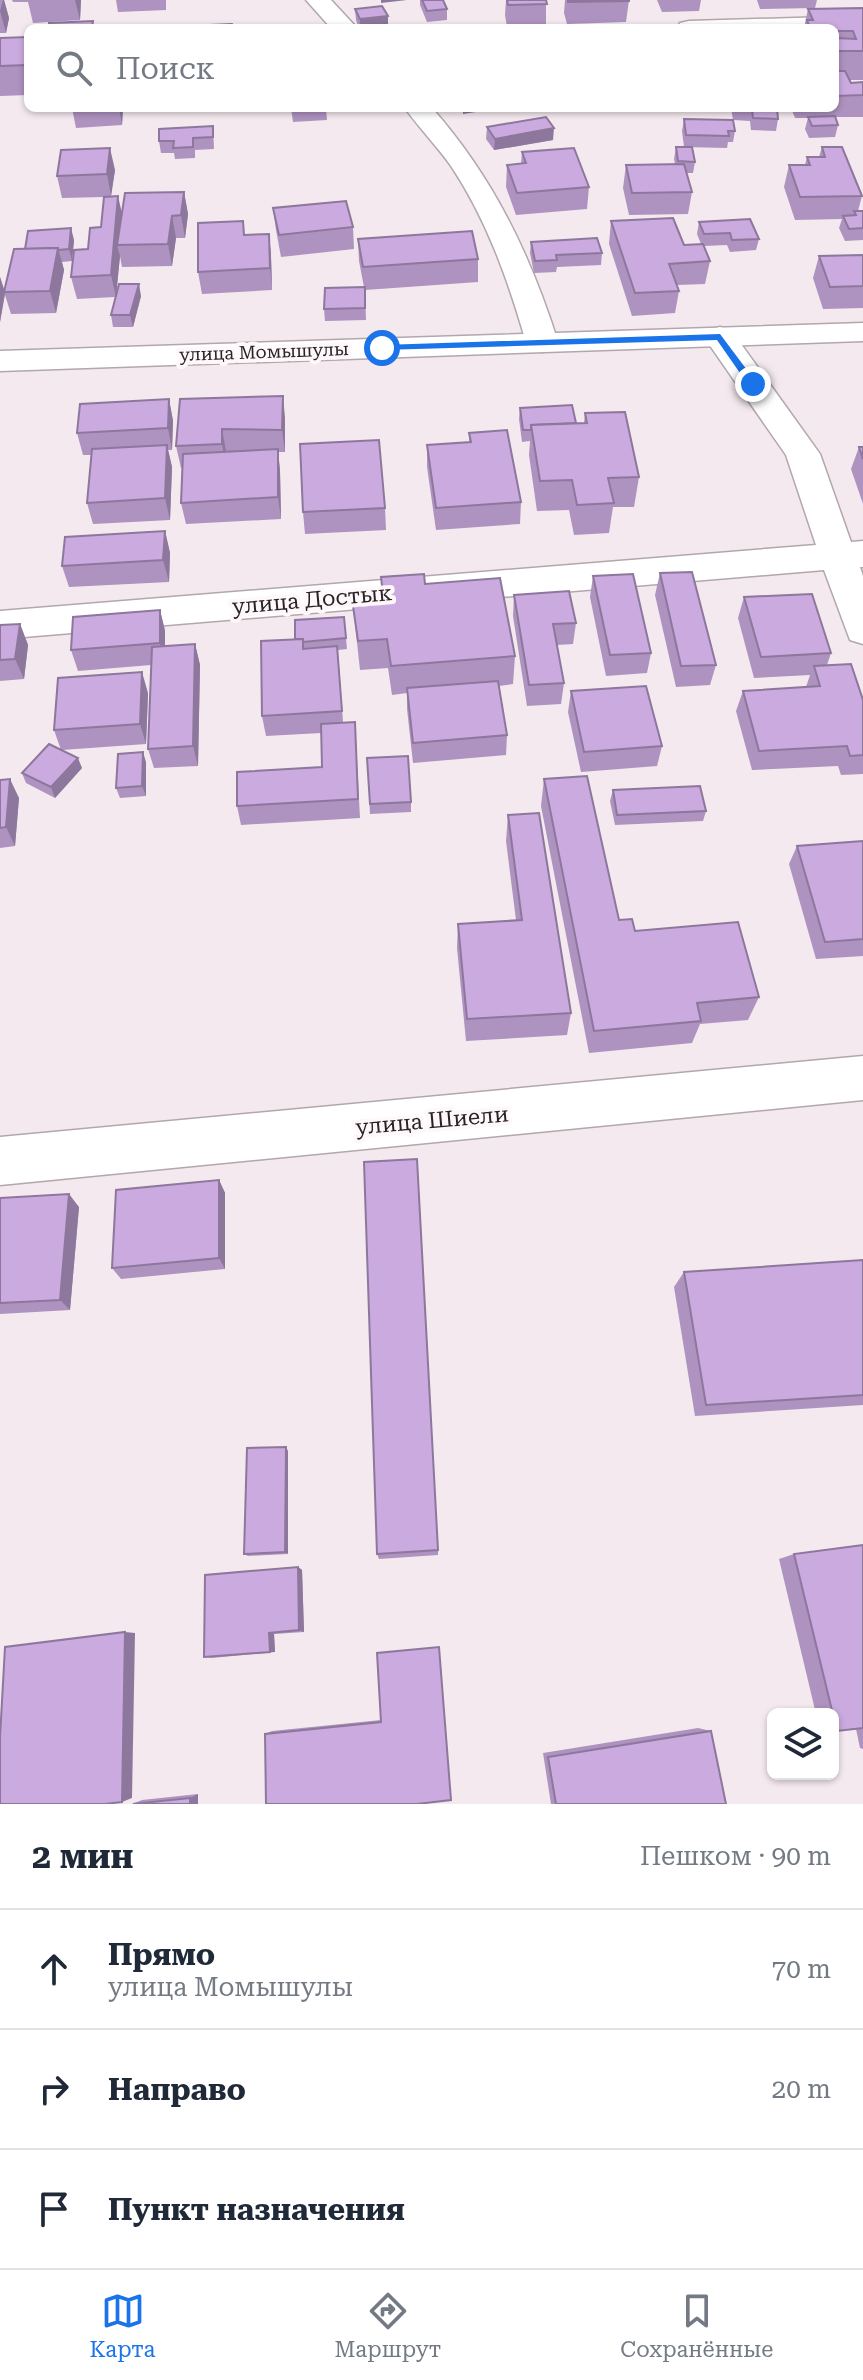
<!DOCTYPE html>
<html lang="ru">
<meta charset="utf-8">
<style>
:root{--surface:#fff;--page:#f2f2f3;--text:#1f2937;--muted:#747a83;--line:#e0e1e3;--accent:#1a73e8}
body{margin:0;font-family:"Roboto Serif",serif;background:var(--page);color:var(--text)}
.controls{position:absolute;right:24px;bottom:24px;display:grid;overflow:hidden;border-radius:12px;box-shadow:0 2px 6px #0004}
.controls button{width:72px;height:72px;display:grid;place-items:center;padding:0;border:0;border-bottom:2px solid var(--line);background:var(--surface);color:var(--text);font:40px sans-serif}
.stop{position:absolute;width:24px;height:24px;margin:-18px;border:6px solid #1a73e8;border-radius:50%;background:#fff}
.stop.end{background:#1a73e8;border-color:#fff;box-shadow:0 2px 8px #0008}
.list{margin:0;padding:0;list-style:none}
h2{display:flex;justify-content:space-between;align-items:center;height:104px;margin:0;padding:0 32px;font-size:34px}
h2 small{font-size:26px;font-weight:400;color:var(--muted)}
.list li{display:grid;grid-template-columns:52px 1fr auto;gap:24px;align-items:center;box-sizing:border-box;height:120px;padding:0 32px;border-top:2px solid var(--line)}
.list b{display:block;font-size:30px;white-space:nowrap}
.list p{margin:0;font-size:26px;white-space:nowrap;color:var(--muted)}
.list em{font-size:26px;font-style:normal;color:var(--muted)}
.icon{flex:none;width:44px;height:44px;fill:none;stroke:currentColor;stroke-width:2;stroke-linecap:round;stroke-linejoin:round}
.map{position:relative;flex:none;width:863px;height:1804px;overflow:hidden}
.search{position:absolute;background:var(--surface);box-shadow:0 2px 6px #0004;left:24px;right:24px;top:24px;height:88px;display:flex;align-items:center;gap:20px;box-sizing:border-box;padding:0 28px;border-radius:12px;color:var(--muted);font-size:30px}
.sheet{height:464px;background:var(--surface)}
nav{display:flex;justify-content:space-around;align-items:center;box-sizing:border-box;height:112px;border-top:2px solid var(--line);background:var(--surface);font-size:22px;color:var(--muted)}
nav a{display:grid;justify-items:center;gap:4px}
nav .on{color:var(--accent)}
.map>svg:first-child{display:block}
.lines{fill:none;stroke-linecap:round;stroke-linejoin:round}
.street-casing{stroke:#b1a7ac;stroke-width:3}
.secondary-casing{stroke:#b1a7ac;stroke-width:3}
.street{fill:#fff;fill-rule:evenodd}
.secondary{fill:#fff;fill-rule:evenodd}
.wall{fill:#ae92c0}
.shaded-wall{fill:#8d779c}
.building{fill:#caaadf;stroke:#8d779c;stroke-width:2}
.route{fill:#1a73e8}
.labels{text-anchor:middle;stroke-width:8;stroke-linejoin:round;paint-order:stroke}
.far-street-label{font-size:18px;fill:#282426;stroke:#fff8fb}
.street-label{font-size:22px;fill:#282426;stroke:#fff8fb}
</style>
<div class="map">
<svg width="863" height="1804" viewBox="0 0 863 1804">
<rect width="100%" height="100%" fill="#f4e9ee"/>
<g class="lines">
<g class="street-casing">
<g id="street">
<path d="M 306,0 L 331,0 L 357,28 L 331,28 Z"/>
<path d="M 863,16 L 863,30 L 677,28 L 680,23 L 689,21 Z"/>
<path d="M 405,108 L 432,108 C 493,177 530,254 558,342 L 553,349 L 542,352 L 531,349 L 526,342 C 508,280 487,220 451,166 C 437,146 419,128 405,108 Z"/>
<path d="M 720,327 L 731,330 L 820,454 L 851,542 L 863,541 L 863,567 L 860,567 L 863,576 L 863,644 L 850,640 L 824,570 L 0,639 L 0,611 L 816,545 L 786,455 L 704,337 L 709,330 Z"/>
<path d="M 863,1056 L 863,1100 L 0,1185 L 0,1137 Z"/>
</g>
</g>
<g class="secondary-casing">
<path id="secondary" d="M 863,323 L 863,341 L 0,371 L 0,351 Z"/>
</g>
<use href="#street" class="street"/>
<use href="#secondary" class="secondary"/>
</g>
<g class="wall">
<path d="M 0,0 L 4,0 L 9,18 L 6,33 L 0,33 Z"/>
<path d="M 12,0 L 81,0 L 80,20 L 33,23 L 28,2 L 13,2 Z"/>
<path d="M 116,0 L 166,0 L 166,10 L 118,12 Z"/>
<path d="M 420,0 L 443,0 L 447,9 L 447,20 L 427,22 L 420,5 Z"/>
<path d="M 506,0 L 546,0 L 546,25 L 507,27 L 505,15 Z"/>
<path d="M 565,0 L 629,0 L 626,22 L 567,24 L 564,13 Z"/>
<path d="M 657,0 L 701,0 L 699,11 L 662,12 Z"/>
<path d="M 757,0 L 817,0 L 815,8 L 760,9 Z"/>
<path d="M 863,8 L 863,80 L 850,80 L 851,83 L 863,82 L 863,117 L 835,117 L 838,125 L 835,137 L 809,138 L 805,129 L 808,118 L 795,118 L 791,108 L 835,108 L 835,28 L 804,28 L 808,9 Z"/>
<path d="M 355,9 L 388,27 L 359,28 L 356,20 Z"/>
<path d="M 28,37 L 28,95 L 0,96 L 0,38 Z"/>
<path d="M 72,108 L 123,108 L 122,125 L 76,128 Z"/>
<path d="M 256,108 L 273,108 L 273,109 L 256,110 Z"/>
<path d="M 291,108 L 326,108 L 327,120 L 293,122 Z"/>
<path d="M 731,108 L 777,108 L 778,119 L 776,131 L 751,130 L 750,121 L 733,120 Z"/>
<path d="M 684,119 L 735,131 L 733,142 L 728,142 L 727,148 L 684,147 L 682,131 Z"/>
<path d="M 213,126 L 214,149 L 195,150 L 195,158 L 175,159 L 174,153 L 161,153 L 159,141 Z"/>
<path d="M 487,127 L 553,140 L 494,150 L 486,139 Z"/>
<path d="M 676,147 L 695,162 L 693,173 L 686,173 L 692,192 L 688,214 L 629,215 L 623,188 L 626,165 L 675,164 L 674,159 Z"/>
<path d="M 822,147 L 862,196 L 858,211 L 863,211 L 863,240 L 845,241 L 839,228 L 842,219 L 795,220 L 784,187 L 789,165 L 805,165 L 807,157 L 819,157 Z"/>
<path d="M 522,152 L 589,187 L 587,209 L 516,215 L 506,187 L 507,165 L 521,164 Z"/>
<path d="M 115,170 L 111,196 L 122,215 L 184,192 L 188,214 L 185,238 L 176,238 L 172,266 L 122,267 L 120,256 L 116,294 L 141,296 L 133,327 L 113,327 L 111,315 L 115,297 L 77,299 L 71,277 L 101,227 L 104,197 L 62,198 L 57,176 Z"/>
<path d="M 273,208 L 353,227 L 354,249 L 281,257 L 276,230 Z"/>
<path d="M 611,221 L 684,245 L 701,244 L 697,234 L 699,222 L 759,239 L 756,250 L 730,252 L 727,245 L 704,246 L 710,261 L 705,284 L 677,285 L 679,291 L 675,313 L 632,316 L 609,244 Z"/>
<path d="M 269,234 L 271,256 L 272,290 L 202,294 L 198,272 L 245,235 Z"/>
<path d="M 358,239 L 478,259 L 478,282 L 365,290 L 366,320 L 325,321 L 324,309 L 364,287 L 359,261 Z"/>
<path d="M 74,240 L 72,261 L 62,262 L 64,270 L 56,313 L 11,314 L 5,295 L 0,322 L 0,277 L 4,291 L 25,249 Z"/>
<path d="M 531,242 L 602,253 L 601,265 L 557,267 L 556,272 L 534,273 L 530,253 Z"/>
<path d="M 863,255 L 863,308 L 823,309 L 813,278 L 819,256 Z"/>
<path d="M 169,399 L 173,421 L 172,450 L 168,450 L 172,467 L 170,520 L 93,524 L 87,503 L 91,455 L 83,455 L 77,433 Z"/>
<path d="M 180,399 L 285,418 L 285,452 L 278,452 L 280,471 L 281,519 L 186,524 L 181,503 L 182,468 L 181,468 L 176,446 Z"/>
<path d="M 520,408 L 576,423 L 584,423 L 585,413 L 639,477 L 634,507 L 613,507 L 609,533 L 574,535 L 569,510 L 537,511 L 529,455 L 530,441 L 522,442 L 519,419 Z"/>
<path d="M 469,433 L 521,502 L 520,524 L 436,530 L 427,467 L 427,445 L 469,443 Z"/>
<path d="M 859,447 L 863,447 L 863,504 L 851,469 Z"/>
<path d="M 385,508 L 386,530 L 305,534 L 303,512 Z"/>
<path d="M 165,531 L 170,553 L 169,582 L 69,587 L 62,566 Z"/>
<path d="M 660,573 L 716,665 L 710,685 L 676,687 L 655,595 Z"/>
<path d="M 593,576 L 651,653 L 647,673 L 606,676 L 590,597 Z"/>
<path d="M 381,577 L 425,584 L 515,656 L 513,684 L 499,686 L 507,735 L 506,755 L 413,763 L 407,709 L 407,693 L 392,695 L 388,668 L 360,670 L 353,606 L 382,603 Z"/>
<path d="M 514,595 L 576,623 L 573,644 L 557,645 L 564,683 L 561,704 L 527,706 L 513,616 Z"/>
<path d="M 744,597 L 831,653 L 827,665 L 863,700 L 863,774 L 841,775 L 838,766 L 752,770 L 736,711 L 743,691 L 806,687 L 810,675 L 754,678 L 738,618 Z"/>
<path d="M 160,610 L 165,631 L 165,646 L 195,644 L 200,665 L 198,766 L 154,768 L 148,749 L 151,665 L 78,671 L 71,650 Z"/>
<path d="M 344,617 L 347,649 L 338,650 L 343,722 L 355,722 L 360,818 L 241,825 L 237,806 L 322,767 L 321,733 L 266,736 L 262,716 L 295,639 Z"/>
<path d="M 20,624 L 28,645 L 24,679 L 0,681 L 0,625 Z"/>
<path d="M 571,691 L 662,746 L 657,766 L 581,772 L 568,712 Z"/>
<path d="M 148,693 L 146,744 L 62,750 L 82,768 L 55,798 L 26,783 L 22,773 L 61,750 L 54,730 Z"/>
<path d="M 367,758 L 411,802 L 411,812 L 370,814 Z"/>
<path d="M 146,762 L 146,796 L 120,798 L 116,788 Z"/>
<path d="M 544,779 L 619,920 L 635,931 L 759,997 L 748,1020 L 700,1024 L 692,1043 L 589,1053 L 541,806 Z"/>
<path d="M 0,780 L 19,798 L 15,846 L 0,848 Z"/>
<path d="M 613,790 L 706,811 L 703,821 L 615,825 L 610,801 Z"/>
<path d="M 508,815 L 571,1013 L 567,1035 L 466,1041 L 457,948 L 458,924 L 516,920 L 506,841 Z"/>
<path d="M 863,841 L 863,956 L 816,959 L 789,864 L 797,846 Z"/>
<path d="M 219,1180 L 225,1193 L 225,1269 L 121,1279 L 112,1268 Z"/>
<path d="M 0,1198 L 79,1207 L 70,1310 L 0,1314 Z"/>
<path d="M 863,1260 L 863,1405 L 695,1416 L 674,1287 L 684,1272 Z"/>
<path d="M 288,1451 L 288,1554 L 248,1556 L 244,1554 Z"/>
<path d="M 863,1545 L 863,1749 L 860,1748 L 856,1729 L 833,1731 L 833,1714 L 816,1714 L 779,1559 L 794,1554 Z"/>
<path d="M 438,1550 L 438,1555 L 379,1559 L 377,1554 Z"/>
<path d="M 298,1567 L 302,1570 L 304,1632 L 274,1634 L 275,1652 L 212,1658 L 204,1657 Z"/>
<path d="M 381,1720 L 451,1800 L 265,1734 L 272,1731 Z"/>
<path d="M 698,1728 L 711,1731 L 726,1804 L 551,1804 L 543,1753 Z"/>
<path d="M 198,1794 L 198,1804 L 132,1804 L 142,1800 Z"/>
</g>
<g class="shaded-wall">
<path d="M 3,0 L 4,0 L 9,18 L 6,33 L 0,11 Z"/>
<path d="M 75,0 L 81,0 L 80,20 Z"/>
<path d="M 381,0 L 407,0 L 381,3 Z"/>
<path d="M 388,16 L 388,27 L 360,28 L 360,19 Z"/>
<path d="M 119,108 L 123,108 L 122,125 Z"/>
<path d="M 463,108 L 501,108 L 463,114 Z"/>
<path d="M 554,128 L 553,140 L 494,150 L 495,139 Z"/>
<path d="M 110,148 L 115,170 L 111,196 L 107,174 Z"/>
<path d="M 184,192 L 188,214 L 185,238 L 181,215 Z"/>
<path d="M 118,196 L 123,218 L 117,245 L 120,256 L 116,297 L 111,275 Z"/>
<path d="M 172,216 L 176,238 L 172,266 L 168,244 Z"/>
<path d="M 71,228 L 74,240 L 72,261 L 69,249 Z"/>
<path d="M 269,234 L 271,256 L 272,290 L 270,268 Z"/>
<path d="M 58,248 L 64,270 L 56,313 L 50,291 Z"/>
<path d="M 0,277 L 5,292 L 0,322 Z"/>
<path d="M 139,284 L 141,296 L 133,327 L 130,315 Z"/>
<path d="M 283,396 L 285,418 L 285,452 L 282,430 Z"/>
<path d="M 169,399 L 173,421 L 172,450 L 168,428 Z"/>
<path d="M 222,429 L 226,451 L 226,466 L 222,444 Z"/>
<path d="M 167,445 L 172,467 L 170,520 L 165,498 Z"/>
<path d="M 278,449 L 280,471 L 281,519 L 278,497 Z"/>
<path d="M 165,531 L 170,553 L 169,582 L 163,560 Z"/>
<path d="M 160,610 L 165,631 L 165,664 L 160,643 Z"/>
<path d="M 20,624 L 28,645 L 24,679 L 15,659 Z"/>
<path d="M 195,644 L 200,665 L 198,766 L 193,746 Z"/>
<path d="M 142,672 L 148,693 L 146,744 L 140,724 Z"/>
<path d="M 143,752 L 146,762 L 146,796 L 142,786 Z"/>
<path d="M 78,758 L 82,768 L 55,798 L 51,787 Z"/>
<path d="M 10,779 L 19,798 L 15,846 L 6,827 Z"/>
<path d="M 219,1180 L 225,1193 L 225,1269 L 219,1258 Z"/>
<path d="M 69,1194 L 79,1207 L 70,1310 L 60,1300 Z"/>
<path d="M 286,1447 L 288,1451 L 288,1554 L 285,1552 Z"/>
<path d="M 298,1567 L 302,1570 L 304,1632 L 299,1630 Z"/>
<path d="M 125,1632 L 135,1633 L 132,1798 L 122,1802 Z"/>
<path d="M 269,1633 L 274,1634 L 275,1652 L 270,1652 Z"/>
<path d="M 198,1794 L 198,1804 L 190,1804 L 190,1798 Z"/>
</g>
<g class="building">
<path d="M 422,0 L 443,0 L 447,9 L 427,11 Z"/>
<path d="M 507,0 L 546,0 L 547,4 L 508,5 Z"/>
<path d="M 568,0 L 629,0 L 629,1 L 568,2 Z"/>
<path d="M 382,6 L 388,16 L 360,19 L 355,9 Z"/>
<path d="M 863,8 L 863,51 L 835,51 L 835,38 L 856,39 L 853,31 L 835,31 L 835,28 L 810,28 L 807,20 L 813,20 L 808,9 Z"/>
<path d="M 93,21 L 92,28 L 49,28 L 49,23 Z"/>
<path d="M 232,24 L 233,28 L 210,28 L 210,25 Z"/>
<path d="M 28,37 L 28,65 L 0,66 L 0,38 Z"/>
<path d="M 835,71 L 845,71 L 851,83 L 863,82 L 863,95 L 835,96 Z"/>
<path d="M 292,108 L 326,108 L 292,111 Z"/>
<path d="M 735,108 L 777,108 L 778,119 L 753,118 L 752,110 Z"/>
<path d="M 835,116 L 838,125 L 812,126 L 808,117 Z"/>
<path d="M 546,117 L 554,128 L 495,139 L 487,127 Z"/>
<path d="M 684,119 L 733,120 L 735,131 L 728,131 L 729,136 L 686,135 Z"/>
<path d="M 213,126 L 213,137 L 193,138 L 193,147 L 173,148 L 174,141 L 159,141 L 159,129 Z"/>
<path d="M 676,147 L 692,147 L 695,162 L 678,161 Z"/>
<path d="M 822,147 L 842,147 L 862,196 L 800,197 L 789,165 L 810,165 L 807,157 L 825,157 Z"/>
<path d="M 110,148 L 107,174 L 57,176 L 61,150 Z"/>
<path d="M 574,148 L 589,187 L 517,193 L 507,165 L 526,163 L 522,152 Z"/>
<path d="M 684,164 L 692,192 L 632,193 L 626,165 Z"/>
<path d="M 184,192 L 181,215 L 172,216 L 168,244 L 117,245 L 125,193 Z"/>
<path d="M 118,196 L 111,275 L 71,277 L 74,250 L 88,249 L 90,228 L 101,227 L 104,197 Z"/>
<path d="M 346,201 L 353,227 L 279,235 L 273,208 Z"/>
<path d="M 854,211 L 863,211 L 863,228 L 849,229 L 843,216 L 856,215 Z"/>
<path d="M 673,218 L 684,245 L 703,244 L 710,261 L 669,264 L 679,291 L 635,293 L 611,221 Z"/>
<path d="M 750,219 L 759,239 L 732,240 L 730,233 L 704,234 L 699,222 Z"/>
<path d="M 243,221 L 244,235 L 269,234 L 270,268 L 198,272 L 198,223 Z"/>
<path d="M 71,228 L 69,249 L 58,250 L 58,248 L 25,249 L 28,231 Z"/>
<path d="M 472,231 L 478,259 L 363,267 L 358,239 Z"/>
<path d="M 597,238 L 602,253 L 556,255 L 557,260 L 535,261 L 531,242 Z"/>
<path d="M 58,248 L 50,291 L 4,292 L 14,249 Z"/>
<path d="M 863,255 L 863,286 L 830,287 L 819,256 Z"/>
<path d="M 119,284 L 139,284 L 130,315 L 111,315 Z"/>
<path d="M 365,287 L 365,308 L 324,309 L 325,288 Z"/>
<path d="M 283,396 L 282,430 L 222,429 L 222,444 L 176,446 L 180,399 Z"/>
<path d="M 169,399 L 168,428 L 77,433 L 80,404 Z"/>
<path d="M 572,405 L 576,423 L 531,425 L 531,430 L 523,430 L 520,408 Z"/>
<path d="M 625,412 L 639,477 L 608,478 L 614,503 L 577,505 L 572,480 L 540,481 L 531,425 L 587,423 L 585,413 Z"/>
<path d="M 507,430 L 521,502 L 436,508 L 427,445 L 471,442 L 469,433 Z"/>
<path d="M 379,440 L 385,508 L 303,512 L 300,444 Z"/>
<path d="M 167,445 L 165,498 L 87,503 L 92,449 Z"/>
<path d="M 859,447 L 863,447 L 863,459 Z"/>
<path d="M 278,449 L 278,497 L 181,503 L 183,454 Z"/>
<path d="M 165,531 L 163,560 L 62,566 L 65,537 Z"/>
<path d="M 692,572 L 716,665 L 681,666 L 660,573 Z"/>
<path d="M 424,574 L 425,584 L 500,578 L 515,656 L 391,666 L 387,639 L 358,641 L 353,606 L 384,603 L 381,577 Z"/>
<path d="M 633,574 L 651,653 L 610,655 L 593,576 Z"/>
<path d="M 569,591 L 576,623 L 553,624 L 564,683 L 529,685 L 514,595 Z"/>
<path d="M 812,594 L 831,653 L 761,657 L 744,597 Z"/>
<path d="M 160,610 L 160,643 L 71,650 L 73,617 Z"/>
<path d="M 344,617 L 346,638 L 303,642 L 303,639 L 295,639 L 295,620 Z"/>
<path d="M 20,624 L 15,659 L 0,660 L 0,625 Z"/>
<path d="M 303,639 L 303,649 L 337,646 L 342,711 L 262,716 L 261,641 Z"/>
<path d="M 195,644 L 193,746 L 148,749 L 152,647 Z"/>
<path d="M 851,664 L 863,700 L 863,755 L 850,756 L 847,746 L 759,751 L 743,691 L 820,686 L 814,666 Z"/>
<path d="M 142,672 L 140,724 L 54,730 L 58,678 Z"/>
<path d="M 498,681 L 507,735 L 413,743 L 407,688 Z"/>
<path d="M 646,686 L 662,746 L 584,752 L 571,691 Z"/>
<path d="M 355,722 L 358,799 L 237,806 L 237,772 L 322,767 L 321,724 Z"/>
<path d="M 49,744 L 78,758 L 51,787 L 22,773 Z"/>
<path d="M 143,752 L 142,786 L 116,788 L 118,754 Z"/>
<path d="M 408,756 L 411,802 L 370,804 L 367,758 Z"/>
<path d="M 587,776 L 619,920 L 632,919 L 635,931 L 738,922 L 759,997 L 697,1003 L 701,1021 L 594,1031 L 544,779 Z"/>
<path d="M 10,779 L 6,827 L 0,828 L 0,780 Z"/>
<path d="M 700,786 L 706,811 L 617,815 L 613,790 Z"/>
<path d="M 539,813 L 571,1013 L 467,1019 L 458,924 L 522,920 L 508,815 Z"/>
<path d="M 863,841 L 863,939 L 825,942 L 797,846 Z"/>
<path d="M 417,1159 L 438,1550 L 377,1554 L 364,1162 Z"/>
<path d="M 219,1180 L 219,1258 L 112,1268 L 116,1190 Z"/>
<path d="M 69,1194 L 60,1300 L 0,1303 L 0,1198 Z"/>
<path d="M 863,1260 L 863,1395 L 706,1405 L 684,1272 Z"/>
<path d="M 286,1447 L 285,1552 L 244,1554 L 247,1448 Z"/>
<path d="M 863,1545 L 863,1728 L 837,1731 L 794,1554 Z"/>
<path d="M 298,1567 L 299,1630 L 269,1633 L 270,1652 L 204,1657 L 205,1575 Z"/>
<path d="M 125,1632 L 122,1802 L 105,1804 L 0,1804 L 0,1737 L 5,1647 Z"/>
<path d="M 439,1647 L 451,1800 L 417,1804 L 266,1804 L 265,1734 L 381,1722 L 377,1653 Z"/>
<path d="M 711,1731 L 726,1804 L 556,1804 L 548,1757 Z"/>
<path d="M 190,1798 L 190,1804 L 133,1804 Z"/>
</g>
<path class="route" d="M 720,334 L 756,382 L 756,386 L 749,386 L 717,340 L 382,350 L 378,348 L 382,345 Z"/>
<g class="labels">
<g class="far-street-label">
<text transform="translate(264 352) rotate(-2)" y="6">улица Момышулы</text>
</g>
<g class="street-label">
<text transform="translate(312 599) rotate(-5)" y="8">улица Достык</text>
<text transform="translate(432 1120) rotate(-5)" y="8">улица Шиели</text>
</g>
</g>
</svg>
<div class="controls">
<button><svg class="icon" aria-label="layers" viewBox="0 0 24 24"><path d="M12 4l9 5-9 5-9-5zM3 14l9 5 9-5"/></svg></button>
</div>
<div class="stop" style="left:382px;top:348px"></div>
<div class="stop end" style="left:753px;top:384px"></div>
<div class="search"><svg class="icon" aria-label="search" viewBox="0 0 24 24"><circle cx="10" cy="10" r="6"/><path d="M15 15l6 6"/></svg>Поиск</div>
</div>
<section class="sheet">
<h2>2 мин<small>Пешком · 90 m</small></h2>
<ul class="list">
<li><svg class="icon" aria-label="ahead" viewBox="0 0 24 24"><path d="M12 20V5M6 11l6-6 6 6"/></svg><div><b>Прямо</b><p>улица Момышулы</p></div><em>70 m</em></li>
<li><svg class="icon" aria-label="right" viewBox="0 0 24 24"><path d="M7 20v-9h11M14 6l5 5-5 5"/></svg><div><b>Направо</b></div><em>20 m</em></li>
<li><svg class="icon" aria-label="arrive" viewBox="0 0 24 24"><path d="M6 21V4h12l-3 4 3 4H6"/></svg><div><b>Пункт назначения</b></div></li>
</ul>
</section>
<nav>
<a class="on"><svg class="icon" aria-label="map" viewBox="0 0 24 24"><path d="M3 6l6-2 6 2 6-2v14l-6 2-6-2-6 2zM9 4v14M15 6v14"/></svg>Карта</a>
<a><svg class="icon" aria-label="directions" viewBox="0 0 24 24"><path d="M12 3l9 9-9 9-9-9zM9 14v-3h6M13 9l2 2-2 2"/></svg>Маршрут</a>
<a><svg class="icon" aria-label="saved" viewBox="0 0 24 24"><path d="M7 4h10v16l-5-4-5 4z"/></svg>Сохранённые</a>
</nav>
